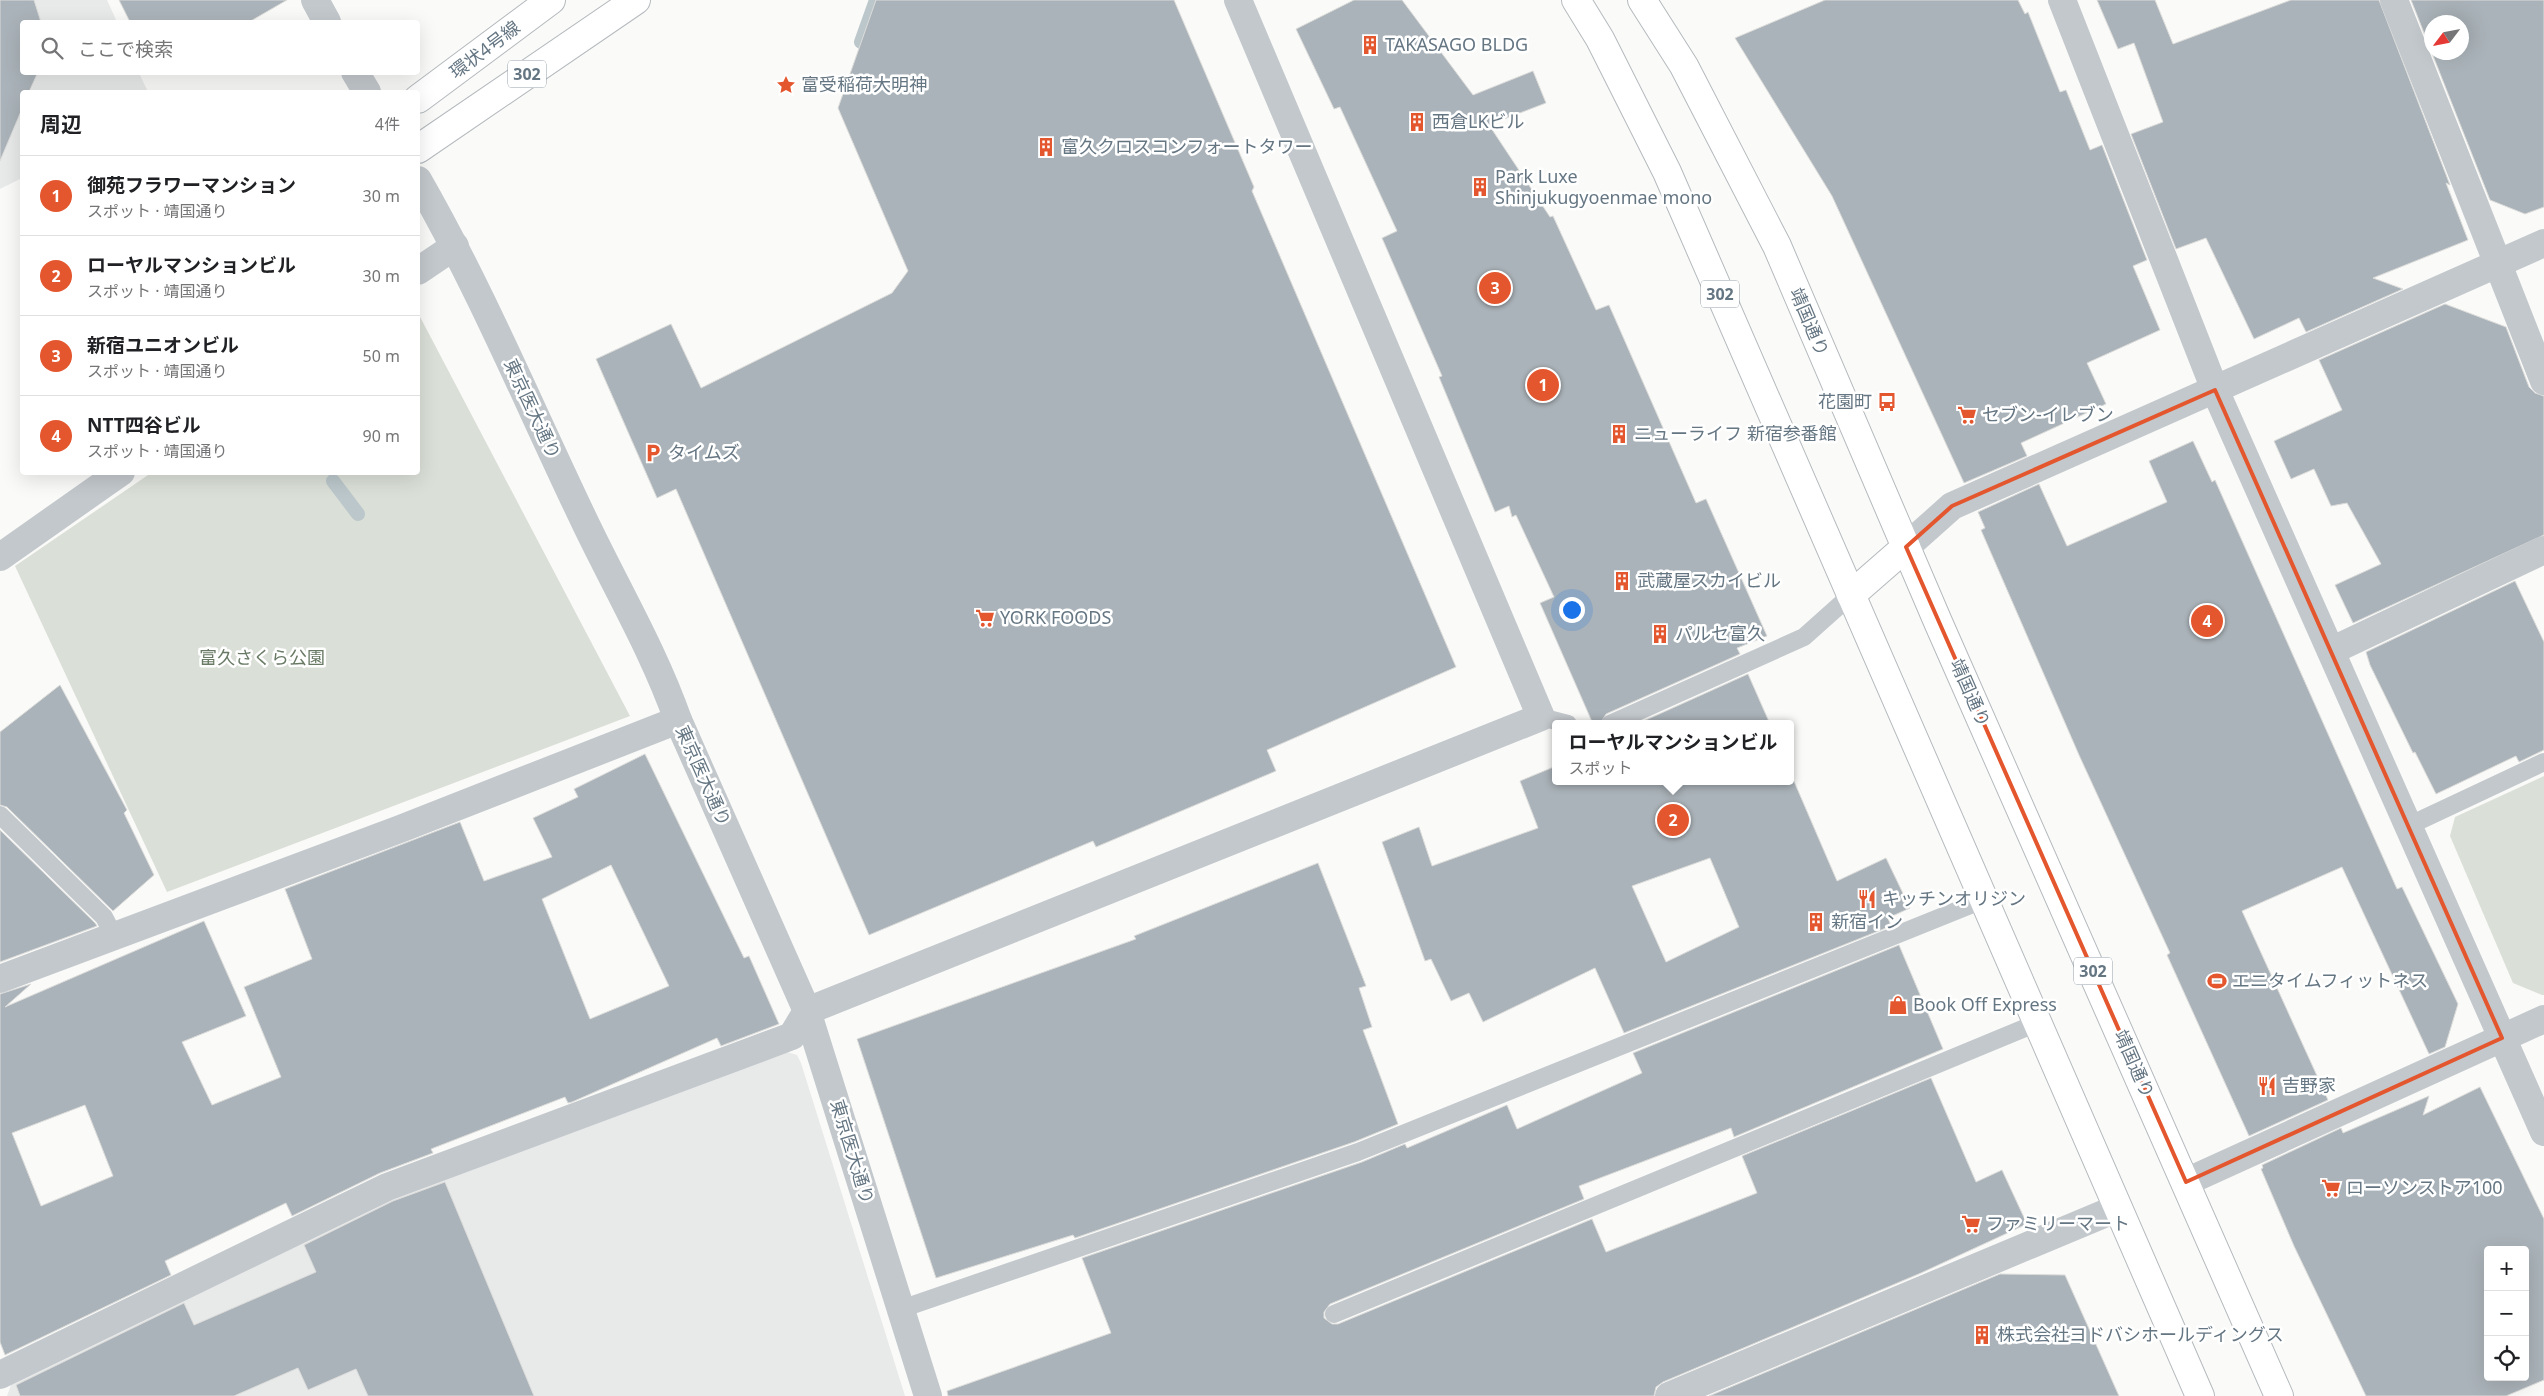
<!DOCTYPE html>
<html lang="ja">
<meta charset="utf-8">
<style>
:root{--surface:#fff;--page:#f6f6f6;--text:#202124;--muted:#757577;--line:#e0e0e0;--accent:#e4572e}
body{margin:0;font-family:"Noto Sans","Noto Sans JP",sans-serif;background:var(--page);color:var(--text)}
.controls{position:absolute;right:15px;bottom:15px;display:grid;overflow:hidden;border-radius:5px;box-shadow:0 5px 20px #0002}
.controls button{width:45px;height:45px;display:grid;place-items:center;padding:0;border:0;border-bottom:1px solid var(--line);background:var(--surface);color:var(--text);font:25px sans-serif}
.compass{position:absolute;left:2424px;top:15px;width:45px;height:45px;border-radius:50%;background:var(--surface);box-shadow:0 5px 20px #0002;rotate:238deg}
.you{position:absolute;left:1571px;top:609px;width:18px;height:18px;margin:-12px;border:4px solid #fff;border-radius:50%;background:#1a73e8;box-shadow:0 0 0 8px #1a73e833}
.badge{display:grid;place-items:center;width:32px;height:32px;border-radius:50%;background:var(--accent);color:#fff;font-size:16px;font-weight:700}
.pin{position:absolute;translate:-50% -50%;border:2px solid #fff;box-shadow:0 1px 5px #0006}
.popup{position:absolute;left:1552px;top:720px;width:242px;height:65px;box-sizing:border-box;display:grid;place-content:center;border-radius:5px;background:var(--surface);filter:drop-shadow(0 1px 4px #0005);font-size:16px;white-space:nowrap;color:var(--muted)}
.popup b{font-size:19px;color:var(--text)}
.popup::after{content:'';position:absolute;left:50%;top:100%;margin-left:-10px;border:10px solid transparent;border-top-color:var(--surface)}
.list{margin:0;padding:0;list-style:none}
h2{display:flex;justify-content:space-between;align-items:center;height:65px;margin:0;padding:0 20px;font-size:21px}
h2 small{font-size:16px;font-weight:400;color:var(--muted)}
.list li{display:grid;grid-template-columns:32px 1fr auto;gap:15px;align-items:center;box-sizing:border-box;height:80px;padding:0 20px;border-top:1px solid var(--line)}
.list b{display:block;font-size:19px;white-space:nowrap}
.list p{margin:0;font-size:16px;white-space:nowrap;color:var(--muted)}
.list em{font-size:16px;font-style:normal;color:var(--muted)}
.icon{flex:none;width:28px;height:28px;fill:none;stroke:currentColor;stroke-width:2;stroke-linecap:round;stroke-linejoin:round}
.map{position:relative;flex:none;width:2544px;height:1396px;overflow:hidden}
.search{position:absolute;background:var(--surface);box-shadow:0 5px 20px #0002;left:20px;top:20px;width:400px;height:55px;display:flex;align-items:center;gap:12px;box-sizing:border-box;padding:0 18px;border-radius:5px;color:var(--muted);font-size:19px}
.panel{position:absolute;background:var(--surface);box-shadow:0 5px 20px #0002;left:20px;top:90px;width:400px;height:385px;border-radius:5px}
.map>svg:first-child{display:block}
.built{fill:#e8e9e9}
.green{fill:#dadfd7}
.lines{fill:none;stroke-linecap:round;stroke-linejoin:round}
.stream{stroke:#bbc7cb;stroke-width:14}
.building{fill:#aab3b9;stroke:#dcdcda;fill-rule:evenodd}
.primary-casing{stroke:#b5babe;stroke-width:30}
.service{stroke:#c3c8cc;stroke-width:18}
.minor{stroke:#c3c8cc;stroke-width:28}
.tertiary{stroke:#c3c8cc;stroke-width:28}
.primary{stroke:#fff;stroke-width:28}
.marked{fill:none;stroke:#e4572e;stroke-width:4;stroke-linejoin:round}
.labels{text-anchor:middle;stroke-width:5;stroke-linejoin:round;paint-order:stroke}
.shield{fill:#fff;stroke:#939fa8;stroke-width:1}
.shield-label{font-size:16px;font-weight:bold;fill:#657683}
.poi-label{font-size:18px;fill:#657683;stroke:#fff;text-anchor:start}
.street-label{font-size:18px;fill:#657683;stroke:#fff}
.park-label{font-size:18px;fill:#687a64;stroke:#fff}
</style>
<div class="map">
<svg width="2544" height="1396" viewBox="0 0 2544 1396">
<rect width="100%" height="100%" fill="#fafaf8"/>
<g class="built">
<path d="M 0,0 L 107,0 L 117,22 L 22,22 L 22,72 L 139,73 L 148,92 L 22,92 L 22,178 L 0,189 Z"/>
<path d="M 787,1052 L 797,1055 L 801,1063 L 905,1396 L 7,1396 L 11,1385 L 303,1233 Z"/>
</g>
<g class="green">
<path d="M 418,313 L 630,716 L 167,892 L 15,566 L 151,473 L 418,472 Z"/>
<path d="M 2544,776 L 2544,995 L 2542,995 L 2513,983 L 2450,836 L 2455,817 Z"/>
</g>
<g class="lines">
<g class="stream">
<path d="M 861,42 L 876,0"/>
<path d="M 333,481 L 358,514"/>
</g>
</g>
<g class="building">
<path d="M 0,0 L 34,0 L 41,22 L 22,22 L 22,72 L 38,72 L 29,92 L 22,92 L 22,109 L 0,161 Z"/>
<path d="M 119,0 L 287,0 L 249,22 L 130,22 Z"/>
<path d="M 876,0 L 1174,0 L 1254,187 L 1252,191 L 1456,667 L 1267,750 L 1276,771 L 1096,847 L 1093,841 L 869,935 L 676,489 L 657,498 L 596,359 L 671,324 L 701,388 L 892,293 L 908,271 L 838,108 Z"/>
<path d="M 1354,0 L 1402,0 L 1473,95 L 1533,71 L 1546,103 L 1491,124 L 1491,128 L 1550,217 L 1553,216 L 1596,310 L 1609,305 L 1696,503 L 1706,499 L 1767,636 L 1737,648 L 1740,654 L 1606,714 L 1600,724 L 1593,724 L 1540,603 L 1554,597 L 1516,515 L 1512,517 L 1509,506 L 1495,512 L 1439,377 L 1442,376 L 1382,238 L 1397,231 L 1340,107 L 1334,109 L 1296,29 Z"/>
<path d="M 1825,0 L 2018,0 L 2025,14 L 2028,12 L 2060,92 L 2066,90 L 2090,150 L 2102,145 L 2147,260 L 2133,266 L 2160,330 L 2087,363 L 2106,404 L 2021,443 L 2027,456 L 1964,483 L 1832,196 L 1735,38 Z"/>
<path d="M 2097,0 L 2155,0 L 2173,44 L 2291,0 L 2379,0 L 2450,185 L 2446,183 L 2468,240 L 2373,278 L 2403,289 L 2306,332 L 2299,318 L 2254,339 L 2206,238 L 2176,249 L 2131,134 L 2163,122 L 2134,43 L 2118,49 Z"/>
<path d="M 2411,0 L 2544,0 L 2544,207 L 2525,214 L 2490,200 ZM 2432,22 L 2462,22 L 2462,52 L 2432,52 Z"/>
<path d="M 2445,304 L 2506,327 L 2529,387 L 2535,393 L 2544,396 L 2544,535 L 2353,623 L 2335,585 L 2381,564 L 2347,503 L 2331,506 L 2314,469 L 2291,479 L 2274,441 L 2342,410 L 2319,360 Z"/>
<path d="M 2193,441 L 2212,482 L 2215,480 L 2397,889 L 2402,887 L 2458,1004 L 2445,1047 L 2429,1054 L 2342,867 L 2242,911 L 2328,1100 L 2249,1136 L 2167,955 L 2170,953 L 2079,755 L 1981,530 L 1985,528 L 1978,512 L 2039,484 L 2067,546 L 2167,502 L 2149,461 Z"/>
<path d="M 2515,581 L 2544,642 L 2544,750 L 2519,762 L 2516,756 L 2436,794 L 2415,752 L 2413,753 L 2370,665 L 2366,652 Z"/>
<path d="M 1748,674 L 1770,724 L 1637,724 Z"/>
<path d="M 60,685 L 127,810 L 124,813 L 154,875 L 113,911 L 7,807 L 0,805 L 0,732 Z"/>
<path d="M 645,754 L 744,958 L 749,956 L 779,1024 L 721,1046 L 717,1038 L 572,1102 L 568,1103 L 565,1097 L 431,1149 L 433,1153 L 380,1173 L 292,1216 L 286,1203 L 165,1261 L 171,1275 L 5,1355 L 0,1342 L 0,994 L 31,984 L 5,1007 L 204,921 L 246,1016 L 182,1042 L 212,1105 L 281,1077 L 244,987 L 312,959 L 285,889 L 460,822 L 484,881 L 552,857 L 533,818 L 578,797 L 574,789 ZM 611,865 L 669,986 L 590,1019 L 542,899 ZM 85,1105 L 113,1176 L 41,1206 L 12,1133 Z"/>
<path d="M 1556,766 L 1556,781 L 1790,781 L 1790,772 L 1837,881 L 1886,858 L 1910,908 L 1888,918 L 1891,926 L 1624,1033 L 1595,968 L 1483,1022 L 1469,993 L 1451,1001 L 1431,959 L 1425,961 L 1382,842 L 1419,827 L 1432,866 L 1538,828 L 1520,781 ZM 1710,858 L 1739,927 L 1666,962 L 1632,886 Z"/>
<path d="M 0,830 L 95,923 L 97,926 L 0,962 Z"/>
<path d="M 1318,863 L 1366,986 L 1359,988 L 1372,1027 L 1363,1030 L 1398,1124 L 1354,1142 L 1075,1238 L 1073,1235 L 936,1278 L 857,1039 L 1136,939 L 1134,936 Z"/>
<path d="M 1899,945 L 1943,1049 L 1734,1137 L 1731,1128 L 1579,1186 L 1584,1199 L 1330,1304 L 1324,1312 L 1324,1318 L 1332,1324 L 1338,1324 L 1592,1219 L 1606,1252 L 1757,1193 L 1742,1156 L 1931,1078 L 1976,1182 L 2002,1170 L 2027,1224 L 1921,1273 L 1663,1382 L 1656,1387 L 1654,1396 L 948,1396 L 947,1391 L 1111,1333 L 1082,1258 L 1362,1162 L 1405,1144 L 1407,1148 L 1507,1105 L 1517,1129 L 1642,1073 L 1633,1053 Z"/>
<path d="M 2480,1087 L 2544,1219 L 2544,1380 L 2506,1396 L 2366,1396 L 2294,1246 L 2261,1169 L 2263,1168 L 2262,1165 L 2341,1128 L 2343,1133 L 2429,1096 L 2423,1115 ZM 2488,1250 L 2525,1250 L 2525,1377 L 2488,1377 Z"/>
<path d="M 445,1182 L 534,1396 L 368,1396 L 356,1369 L 308,1390 L 298,1368 L 234,1396 L 20,1396 L 16,1385 L 184,1303 L 194,1325 L 316,1272 L 304,1245 L 393,1201 Z"/>
<path d="M 2000,1274 L 2065,1275 L 2119,1396 L 1709,1396 Z"/>
</g>
<g class="lines">
<g class="primary-casing">
<g id="primary">
<path d="M 1576,0 L 1600,39 L 1667,172 L 2200,1396"/>
<path d="M 1642,0 L 1684,66 L 1777,246 L 1938,622 L 2279,1396"/>
<path d="M 418,99 L 551,0"/>
<path d="M 418,149 L 636,0"/>
<path d="M 1851,595 L 1906,547"/>
</g>
</g>
<g class="service">
<path d="M 1541,717 L 1568,724"/>
<path d="M 1610,724 L 1804,637 L 1851,595"/>
<path d="M 0,815 L 104,917 L 114,936"/>
<path d="M 2408,826 L 2544,762"/>
<path d="M 901,1309 L 1358,1152 L 1983,900"/>
<path d="M 1334,1314 L 2037,1023"/>
</g>
<g class="minor">
<path d="M 2062,0 L 2215,390 L 2544,1132"/>
<path d="M 2394,0 L 2544,381"/>
<path d="M 418,271 L 455,246"/>
<path d="M 1906,547 L 1952,506 L 2544,243"/>
<path d="M 0,557 L 121,472"/>
<path d="M 2331,651 L 2544,550"/>
<path d="M 0,979 L 400,829 L 678,720"/>
<path d="M 2186,1182 L 2544,1019"/>
<path d="M 0,1375 L 387,1187 L 792,1036 L 807,1011 L 1541,717 L 1238,0"/>
<path d="M 1669,1396 L 2118,1208"/>
</g>
<g class="tertiary">
<path d="M 315,0 L 327,22"/>
<path d="M 355,72 L 367,92"/>
<path d="M 418,180 C 480,288 528,403 582,516 C 614,584 653,649 678,720 L 807,1011 L 928,1396"/>
</g>
<use href="#primary" class="primary"/>
</g>
<path class="marked" d="M 2215,390 L 2502,1038 L 2186,1182 L 1906,547 L 1952,506 Z"/>
<defs>
<g id="building-bare" transform="scale(1.5)"><path d="M-4-6H4V6H1V3H-1V6H-4ZM-2.5-4.3h1.7v1.8h-1.7ZM.8-4.3h1.7v1.8H.8ZM-2.5-1h1.7V.8h-1.7ZM.8-1h1.7V.8H.8Z" fill="#e4572e" stroke="#fff" stroke-width="2.5" paint-order="stroke"/></g>
<g id="sight-bare" transform="scale(1.5)"><path d="M0-6L1.8-2.2L6-1.7L2.9 1.2L3.7 5.4L0 3.3L-3.7 5.4L-2.9 1.2L-6-1.7L-1.8-2.2Z" fill="#e4572e" stroke="#fff" stroke-width="2.5" paint-order="stroke"/></g>
<g id="bus-bare" transform="scale(1.5)"><path d="M-5-6H5V4H4V6H2V4H-2V6H-4V4H-5ZM-3.5-4V0h7V-4ZM-3.5 1.2v1.5H-2V1.2ZM2 1.2v1.5H3.5V1.2Z" fill="#e4572e" stroke="#fff" stroke-width="2.5" paint-order="stroke"/></g>
<g id="supermarket-bare" transform="scale(1.5)"><path d="M-6-5.5h2.5l.6 2H6L4.5 2H-2.5L-4.4-4H-6ZM-1.5 3.2a1.3 1.3 0 1 0 .1 0ZM3 3.2a1.3 1.3 0 1 0 .1 0Z" fill="#e4572e" stroke="#fff" stroke-width="2.5" paint-order="stroke"/></g>
<g id="parking-bare" transform="scale(1.5)"><path d="M-3.5-5.5H1a3.5 3.5 0 0 1 0 7H-1V5.5H-3.5ZM-1-3.4V-.6H.8a1.4 1.4 0 0 0 0-2.8Z" fill="#e4572e" stroke="#fff" stroke-width="2.5" paint-order="stroke"/></g>
<g id="restaurant-bare" transform="scale(1.5)"><path d="M-5-6h1v4h1v-4h1v4h1v-4h1v5L-1.5 .5V6h-2V.5L-5-1ZM5-6V6H3V1.5H1.5Q1.5-4 5-6Z" fill="#e4572e" stroke="#fff" stroke-width="2.5" paint-order="stroke"/></g>
<g id="stadium-bare" transform="scale(1.5)"><path d="M0-5a6.5 5 0 1 0 0 10a6.5 5 0 1 0 0-10ZM-3.5-1.8h7v3.6h-7Z" fill="#e4572e" stroke="#fff" stroke-width="2.5" paint-order="stroke"/></g>
<g id="shop-bare" transform="scale(1.5)"><path d="M-5-2.5h2.3a2.7 3.5 0 0 1 5.4 0H5L5.5 6h-11ZM-1.5-2.5h3a1.5 2.3 0 0 0-3 0Z" fill="#e4572e" stroke="#fff" stroke-width="2.5" paint-order="stroke"/></g>
</defs>
<g fill-rule="evenodd">
<use href="#building-bare" x="1370" y="45"/>
<use href="#sight-bare" x="786" y="85"/>
<use href="#building-bare" x="1417" y="122"/>
<use href="#building-bare" x="1046" y="147"/>
<use href="#building-bare" x="1480" y="187"/>
<use href="#bus-bare" x="1887" y="402"/>
<use href="#supermarket-bare" x="1967" y="415"/>
<use href="#building-bare" x="1619" y="434"/>
<use href="#parking-bare" x="653" y="453"/>
<use href="#building-bare" x="1622" y="581"/>
<use href="#supermarket-bare" x="985" y="618"/>
<use href="#building-bare" x="1660" y="634"/>
<use href="#restaurant-bare" x="1867" y="899"/>
<use href="#building-bare" x="1816" y="922"/>
<use href="#stadium-bare" x="2217" y="981"/>
<use href="#shop-bare" x="1898" y="1005"/>
<use href="#restaurant-bare" x="2267" y="1086"/>
<use href="#supermarket-bare" x="2331" y="1188"/>
<use href="#supermarket-bare" x="1971" y="1224"/>
<use href="#building-bare" x="1982" y="1335"/>
</g>
<g class="labels">
<g class="shield">
<rect x="508" y="60.5" width="38" height="27" rx="4"/>
<rect x="1701" y="280.5" width="38" height="27" rx="4"/>
<rect x="2074" y="957.5" width="38" height="27" rx="4"/>
</g>
<g class="shield-label">
<text x="527" y="80">302</text>
<text x="1720" y="300">302</text>
<text x="2093" y="977">302</text>
</g>
<g class="poi-label">
<text x="1385" y="51">TAKASAGO BLDG</text>
<text x="801" y="91">富受稲荷大明神</text>
<text x="1432" y="128">西倉LKビル</text>
<text x="1061" y="153">富久クロスコンフォートタワー</text>
<text x="1495" y="183">Park Luxe<tspan x="1495" dy="21">Shinjukugyoenmae mono</tspan></text>
<text x="1872" y="408" text-anchor="end">花園町</text>
<text x="1982" y="421">セブン-イレブン</text>
<text x="1634" y="440">ニューライフ 新宿参番館</text>
<text x="668" y="459">タイムズ</text>
<text x="1637" y="587">武蔵屋スカイビル</text>
<text x="1000" y="624">YORK FOODS</text>
<text x="1675" y="640">パルセ富久</text>
<text x="1882" y="905">キッチンオリジン</text>
<text x="1831" y="928">新宿イン</text>
<text x="2232" y="987">エニタイムフィットネス</text>
<text x="1913" y="1011">Book Off Express</text>
<text x="2282" y="1092">吉野家</text>
<text x="2346" y="1194">ローソンストア100</text>
<text x="1986" y="1230">ファミリーマート</text>
<text x="1997" y="1341">株式会社ヨドバシホールディングス</text>
</g>
<g class="street-label">
<text transform="translate(485 50) rotate(-37)" y="6">環状4号線</text>
<text transform="translate(1809 322) rotate(67)" y="6">靖国通り</text>
<text transform="translate(532 409) rotate(65)" y="6">東京医大通り</text>
<text transform="translate(1970 693) rotate(66)" y="6">靖国通り</text>
<text transform="translate(703 776) rotate(66)" y="6">東京医大通り</text>
<text transform="translate(2134 1064) rotate(66)" y="6">靖国通り</text>
<text transform="translate(852 1152) rotate(73)" y="6">東京医大通り</text>
</g>
<g class="park-label">
<text x="262" y="664">富久さくら公園</text>
</g>
</g>
</svg>
<div class="controls">
<button>+</button>
<button>−</button>
<button><svg class="icon" aria-label="locate" viewBox="0 0 24 24"><circle cx="12" cy="12" r="6"/><path d="M12 2v4M12 18v4M2 12h4M18 12h4"/></svg></button>
</div>
<svg class="compass" viewBox="-18 -18 36 36"><path d="M0-13l5 13h-10z" fill="#e53935"/><path d="M0 13l5-13h-10z" fill="#757577"/></svg>
<div class="you"></div>
<div class="pin badge" style="left:1543px;top:385px">1</div>
<div class="pin badge" style="left:1673px;top:820px">2</div>
<div class="popup"><b>ローヤルマンションビル</b>スポット</div>
<div class="pin badge" style="left:1495px;top:288px">3</div>
<div class="pin badge" style="left:2207px;top:621px">4</div>
<div class="search"><svg class="icon" aria-label="search" viewBox="0 0 24 24"><circle cx="10" cy="10" r="6"/><path d="M15 15l6 6"/></svg>ここで検索</div>
<section class="panel">
<h2>周辺<small>4件</small></h2>
<ul class="list">
<li><span class="badge">1</span><div><b>御苑フラワーマンション</b><p>スポット · 靖国通り</p></div><em>30 m</em></li>
<li><span class="badge">2</span><div><b>ローヤルマンションビル</b><p>スポット · 靖国通り</p></div><em>30 m</em></li>
<li><span class="badge">3</span><div><b>新宿ユニオンビル</b><p>スポット · 靖国通り</p></div><em>50 m</em></li>
<li><span class="badge">4</span><div><b>NTT四谷ビル</b><p>スポット · 靖国通り</p></div><em>90 m</em></li>
</ul>
</section>
</div>
